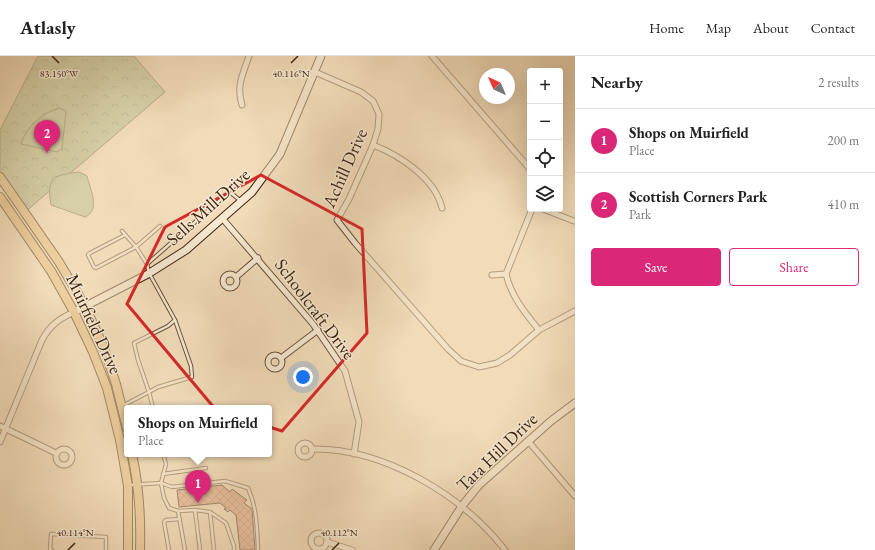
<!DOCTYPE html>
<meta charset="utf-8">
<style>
:root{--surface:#fff;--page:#f6f6f6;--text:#222;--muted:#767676;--line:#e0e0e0;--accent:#db2777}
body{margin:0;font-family:"EB Garamond",serif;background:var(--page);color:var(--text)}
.controls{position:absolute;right:12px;top:12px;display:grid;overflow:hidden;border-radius:4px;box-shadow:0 4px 16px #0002}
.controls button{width:36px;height:36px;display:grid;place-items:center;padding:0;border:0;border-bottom:1px solid var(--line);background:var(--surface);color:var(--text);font:20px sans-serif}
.compass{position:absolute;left:479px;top:12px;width:36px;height:36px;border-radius:50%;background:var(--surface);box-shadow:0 4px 16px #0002;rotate:315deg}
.you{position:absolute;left:303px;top:321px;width:14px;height:14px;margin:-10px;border:3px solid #fff;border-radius:50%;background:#1a73e8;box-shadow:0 0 0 6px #1a73e833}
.badge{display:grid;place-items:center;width:26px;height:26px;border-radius:50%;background:var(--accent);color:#fff;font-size:13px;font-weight:700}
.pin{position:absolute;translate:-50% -33px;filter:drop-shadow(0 1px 2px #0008)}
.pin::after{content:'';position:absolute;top:21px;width:14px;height:12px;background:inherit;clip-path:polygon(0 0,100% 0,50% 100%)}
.popup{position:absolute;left:124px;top:349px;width:148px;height:52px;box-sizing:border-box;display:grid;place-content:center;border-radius:4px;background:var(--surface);filter:drop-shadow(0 1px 3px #0005);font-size:13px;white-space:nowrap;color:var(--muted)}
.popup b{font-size:15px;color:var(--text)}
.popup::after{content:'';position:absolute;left:50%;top:100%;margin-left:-8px;border:8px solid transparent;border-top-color:var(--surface)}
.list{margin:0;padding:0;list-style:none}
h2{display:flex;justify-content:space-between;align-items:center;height:52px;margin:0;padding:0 16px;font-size:17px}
h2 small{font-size:13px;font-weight:400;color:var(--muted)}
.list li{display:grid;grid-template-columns:26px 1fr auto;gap:12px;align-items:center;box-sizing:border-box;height:64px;padding:0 16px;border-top:1px solid var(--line)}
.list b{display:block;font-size:15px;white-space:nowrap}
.list p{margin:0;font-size:13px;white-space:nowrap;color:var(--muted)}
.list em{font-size:13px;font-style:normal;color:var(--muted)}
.actions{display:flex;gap:8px;padding:12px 16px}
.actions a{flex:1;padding:9px 0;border:1px solid var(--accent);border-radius:4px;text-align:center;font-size:14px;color:var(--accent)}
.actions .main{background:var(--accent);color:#fff}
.icon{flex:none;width:22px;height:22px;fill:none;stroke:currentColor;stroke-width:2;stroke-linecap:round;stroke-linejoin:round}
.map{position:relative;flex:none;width:575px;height:494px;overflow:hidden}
header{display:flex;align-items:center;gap:24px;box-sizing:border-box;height:56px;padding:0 20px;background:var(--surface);border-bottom:1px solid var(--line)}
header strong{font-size:19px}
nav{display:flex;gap:22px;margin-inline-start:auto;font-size:14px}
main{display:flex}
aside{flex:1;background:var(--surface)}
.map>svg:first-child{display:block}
.park{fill:url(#park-crowns);stroke:#7a7352}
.pitch{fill:#b6c192;stroke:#7a7352}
.building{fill:url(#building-cross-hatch);stroke:#3d2512}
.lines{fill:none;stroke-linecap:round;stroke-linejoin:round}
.lane-casing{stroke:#6a523c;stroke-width:4.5}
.street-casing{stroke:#6a523c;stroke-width:7}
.secondary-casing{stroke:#3d2512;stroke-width:9}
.primary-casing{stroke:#3d2512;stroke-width:10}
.lane{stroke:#f6e8d1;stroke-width:2.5}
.street{stroke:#f6e8d1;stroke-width:5}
.secondary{stroke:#f6e8d1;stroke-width:7}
.primary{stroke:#e8be7c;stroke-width:8}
.marked{fill:none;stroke:#d62828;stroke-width:3;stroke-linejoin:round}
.ticks{fill:none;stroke:#3d2512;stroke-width:1.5}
.labels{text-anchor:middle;stroke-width:3;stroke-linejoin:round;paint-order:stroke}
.street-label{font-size:18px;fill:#3d2512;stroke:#f6e8d1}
.ticks-label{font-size:10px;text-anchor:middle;fill:#3d2512;stroke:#f6e8d1;stroke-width:3;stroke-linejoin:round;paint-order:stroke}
</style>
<header>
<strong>Atlasly</strong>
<nav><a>Home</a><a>Map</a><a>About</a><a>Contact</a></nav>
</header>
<main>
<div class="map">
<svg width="575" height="494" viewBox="0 0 575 494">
<defs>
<pattern id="park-crowns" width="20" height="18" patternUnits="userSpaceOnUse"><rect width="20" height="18" fill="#b6c192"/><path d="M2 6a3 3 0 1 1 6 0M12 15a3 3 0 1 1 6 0" fill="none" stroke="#959d76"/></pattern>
<pattern id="building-cross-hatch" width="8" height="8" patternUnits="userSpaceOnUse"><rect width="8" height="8" fill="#dd9a79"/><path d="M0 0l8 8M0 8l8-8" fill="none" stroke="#b47d62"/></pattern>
</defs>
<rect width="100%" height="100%" fill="#f1dbb8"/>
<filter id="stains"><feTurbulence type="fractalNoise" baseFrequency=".005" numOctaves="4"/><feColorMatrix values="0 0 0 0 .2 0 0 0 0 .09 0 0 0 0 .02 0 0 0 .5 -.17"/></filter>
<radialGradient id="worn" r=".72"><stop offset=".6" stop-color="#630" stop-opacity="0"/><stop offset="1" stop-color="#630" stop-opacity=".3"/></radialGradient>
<path class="park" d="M 38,0 L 134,0 L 165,36 L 25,156 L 0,121 L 0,74 Z"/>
<g class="pitch">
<path d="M 59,52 L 66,55 L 62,93 L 57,96 L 21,88 C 26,71 42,57 59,52 Z"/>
<path d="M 79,116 L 87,120 C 90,133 101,154 85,161 L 51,149 C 46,121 54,119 79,116 Z"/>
</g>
<path class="building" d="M 222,429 L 230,436 L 232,433 L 247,444 L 244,447 L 252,453 L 255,494 L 240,494 L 236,459 L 230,454 L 228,456 L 224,453 L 226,452 L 220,447 L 179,451 L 177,434 Z"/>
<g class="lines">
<g class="lane-casing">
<g id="lane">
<path d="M 125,179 L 90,197 L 88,199 L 94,211 L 96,212 L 136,191 L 160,170"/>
<path d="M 147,208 L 226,139 L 231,137 L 241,145"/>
<path d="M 122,350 L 149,336 L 138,304 L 134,287 L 168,270 L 175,264 L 149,217 L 147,208 L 136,191 L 122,175"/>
<path d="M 153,352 L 149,336 L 158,331 L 192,321 L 191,310 L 175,264"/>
<path d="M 163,398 L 166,408 L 161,427 L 164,442 L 169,452 L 178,455 L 185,494"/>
<path d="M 163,418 L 206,412"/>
<path d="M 129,429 L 161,427 L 172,431 L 225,425 L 248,432 C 257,452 257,472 258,494"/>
<path d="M 195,454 L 200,494"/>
<path d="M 178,455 L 195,454 L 210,456 L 226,467 L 234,490 L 234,494"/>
<path d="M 210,456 L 214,494"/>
<path d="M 52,494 L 50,494 L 51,478 L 106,481 L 106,494"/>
<path d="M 169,494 L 164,466 L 166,464 L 180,463"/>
</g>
</g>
<g class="street-casing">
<g id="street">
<path d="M 432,0 L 530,113"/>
<path d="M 315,16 L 361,36 L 373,45 L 379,58 L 378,73 L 373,89 L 349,143 L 337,164 L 355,187 L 448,293 L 461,305 L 479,311 L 497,307 L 510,299 L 539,274 L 575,255"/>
<path d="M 242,49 C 236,30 243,18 249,0"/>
<path d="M 373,89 C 399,99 435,122 442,152"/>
<path d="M 532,153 L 506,218 C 511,240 525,257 539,274"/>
<path d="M 543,153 L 574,165"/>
<path d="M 222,162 L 313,268 L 345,315 L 359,366 L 354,398"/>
<circle cx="230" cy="225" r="7"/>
<path d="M 492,219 L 506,218"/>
<path d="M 236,221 L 258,202"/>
<circle cx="275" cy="306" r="7"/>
<path d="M 281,302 L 318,274"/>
<path d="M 0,370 L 56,397"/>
<path d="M 528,385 L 575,440"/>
<path d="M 0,386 L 42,284 C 50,269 59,263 74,256"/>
<circle cx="305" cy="394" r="7"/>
<circle cx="64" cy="401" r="8"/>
<path d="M 312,393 C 384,392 462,439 505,494"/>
<circle cx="319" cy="485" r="8"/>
<path d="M 327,486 L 352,494"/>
</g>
</g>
<g class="secondary-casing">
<g id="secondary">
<path d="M 74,256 L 148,218 L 186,194 L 252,136 L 280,98 L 321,0"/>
<path d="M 434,494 L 462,450 L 479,429 L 551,365 L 575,347"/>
</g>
</g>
<g class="primary-casing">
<g id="primary">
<path d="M 0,121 L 59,206 L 85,250 L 104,292 L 116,328 L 127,372"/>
<path d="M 0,141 L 51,215 L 74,256 L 93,296 L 107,332 L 120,384 L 128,430 L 128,494"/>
<path d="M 132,398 C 139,430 141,462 140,494"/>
</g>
</g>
<use href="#lane" class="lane"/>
<use href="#street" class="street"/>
<use href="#secondary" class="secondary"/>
<use href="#primary" class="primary"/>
</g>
<path d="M0 0H575V494H0ZM 261,119 L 362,173 L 367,277 L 282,375 L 216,354 L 127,248 L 165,171 Z" fill="#f1dbb8" fill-opacity=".55" fill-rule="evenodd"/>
<path class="marked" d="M 261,119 L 362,173 L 367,277 L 282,375 L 216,354 L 127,248 L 165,171 Z"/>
<path class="ticks" d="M 52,0 L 59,7M 291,7 L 298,0M 68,494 L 75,487M 332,494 L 339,487"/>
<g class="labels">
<g class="street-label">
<text transform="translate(345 112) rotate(-66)" y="6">Achill Drive</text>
<text transform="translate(208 151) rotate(-42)" y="6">Sells Mill Drive</text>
<text transform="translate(315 253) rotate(53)" y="6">Schoolcraft Drive</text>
<text transform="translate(94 268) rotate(65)" y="6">Muirfield Drive</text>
<text transform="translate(497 396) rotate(-44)" y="6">Tara Hill Drive</text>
</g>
</g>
<g class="ticks-label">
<text x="59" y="21">83.150°W</text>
<text x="291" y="21">40.116°N</text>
<text x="75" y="480">40.114°N</text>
<text x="339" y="480">40.112°N</text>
</g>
<rect width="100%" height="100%" filter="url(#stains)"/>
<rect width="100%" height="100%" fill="url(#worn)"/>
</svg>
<div class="controls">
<button>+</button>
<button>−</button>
<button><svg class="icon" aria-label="locate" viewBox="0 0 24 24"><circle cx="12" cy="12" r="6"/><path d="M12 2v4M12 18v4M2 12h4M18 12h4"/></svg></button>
<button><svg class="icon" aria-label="layers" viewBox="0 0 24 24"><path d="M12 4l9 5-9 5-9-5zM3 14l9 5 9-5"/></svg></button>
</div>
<svg class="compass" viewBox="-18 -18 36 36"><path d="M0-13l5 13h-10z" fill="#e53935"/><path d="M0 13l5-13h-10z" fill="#767676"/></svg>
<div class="you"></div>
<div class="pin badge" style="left:198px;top:447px">1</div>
<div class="popup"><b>Shops on Muirfield</b>Place</div>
<div class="pin badge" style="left:47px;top:97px">2</div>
</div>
<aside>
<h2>Nearby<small>2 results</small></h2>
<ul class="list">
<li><span class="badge">1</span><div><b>Shops on Muirfield</b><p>Place</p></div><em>200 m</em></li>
<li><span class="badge">2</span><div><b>Scottish Corners Park</b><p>Park</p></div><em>410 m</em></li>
</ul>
<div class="actions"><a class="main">Save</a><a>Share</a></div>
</aside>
</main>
